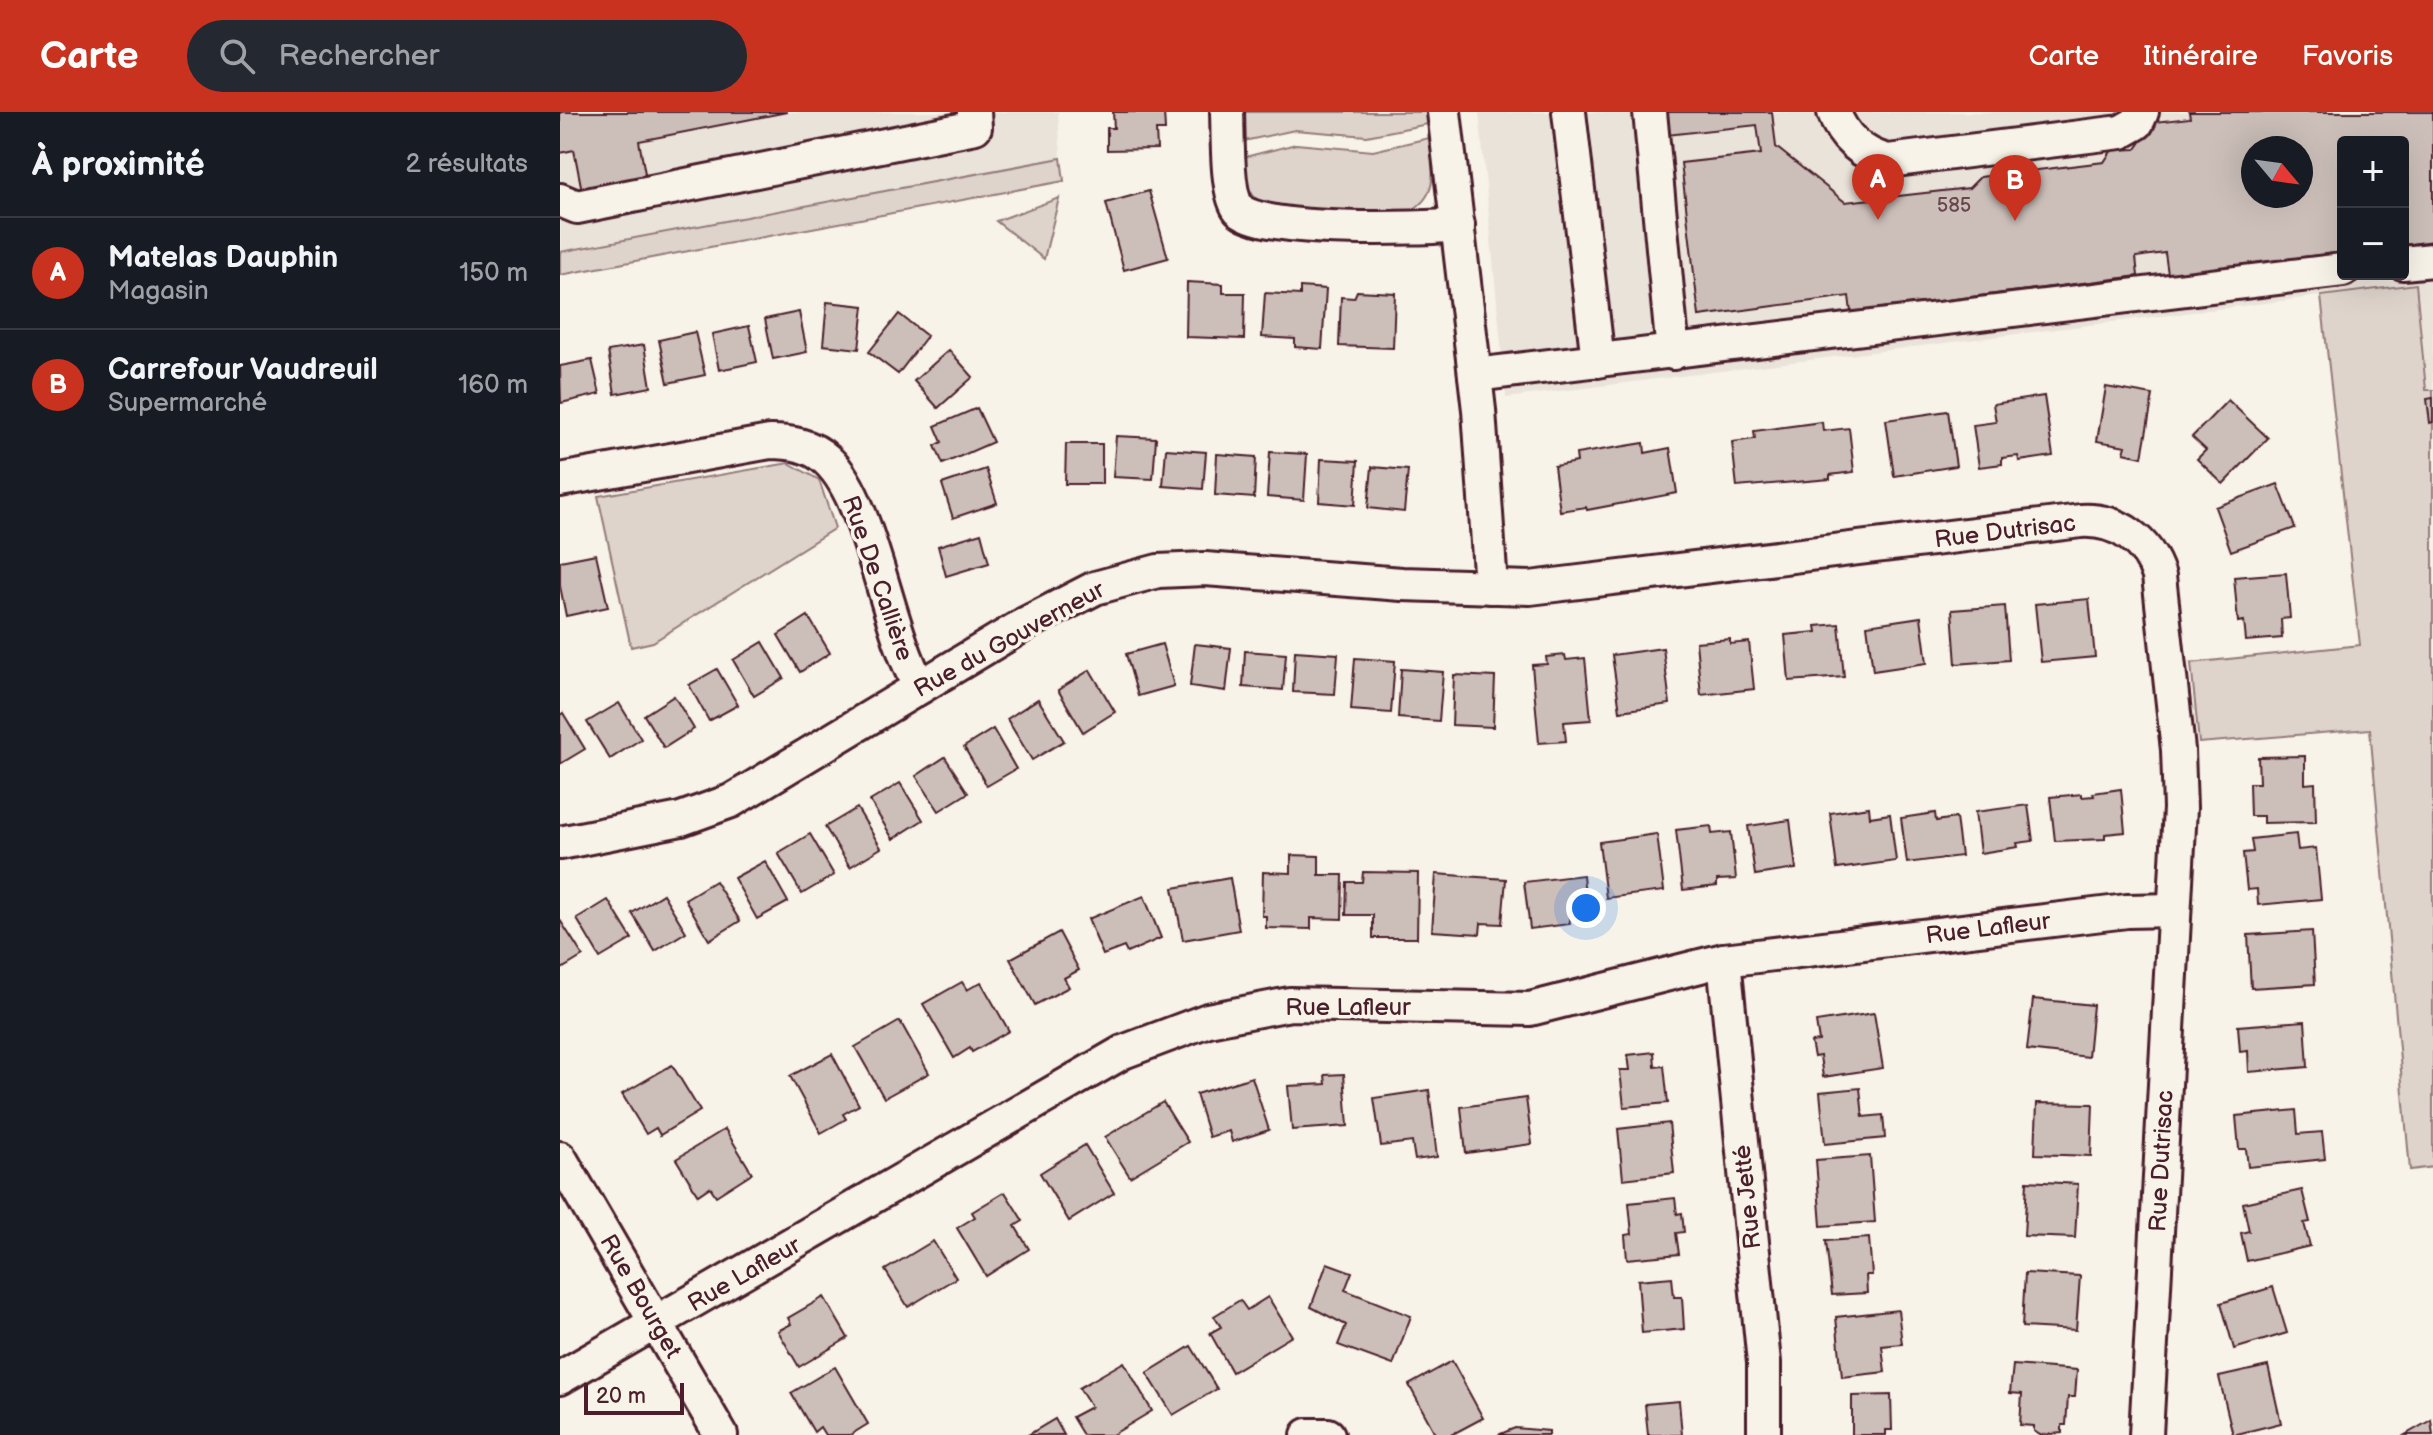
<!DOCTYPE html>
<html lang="fr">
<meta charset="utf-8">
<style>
:root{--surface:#171b24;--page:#242831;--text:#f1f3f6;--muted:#9ea1a6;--line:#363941;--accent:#c8321e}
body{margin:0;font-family:"Balsamiq Sans",sans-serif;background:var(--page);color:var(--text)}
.controls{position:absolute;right:24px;top:24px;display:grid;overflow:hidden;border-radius:8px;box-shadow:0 8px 32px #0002}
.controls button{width:72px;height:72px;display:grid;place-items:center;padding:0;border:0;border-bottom:2px solid var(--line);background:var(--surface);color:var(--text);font:40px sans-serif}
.compass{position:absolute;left:1681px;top:24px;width:72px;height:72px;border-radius:50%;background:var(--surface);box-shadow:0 8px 32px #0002;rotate:119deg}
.scale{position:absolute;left:24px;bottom:20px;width:100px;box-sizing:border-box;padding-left:8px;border:4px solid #4a1f2b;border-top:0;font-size:22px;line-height:28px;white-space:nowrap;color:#4a1f2b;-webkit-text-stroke:6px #f7f3e8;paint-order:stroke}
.you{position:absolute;left:1026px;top:796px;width:28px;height:28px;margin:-20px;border:6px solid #fff;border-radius:50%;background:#1a73e8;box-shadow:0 0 0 12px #1a73e833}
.badge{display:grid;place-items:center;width:52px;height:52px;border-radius:50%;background:var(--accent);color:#fff;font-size:26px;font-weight:700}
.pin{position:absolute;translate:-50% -66px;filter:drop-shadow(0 2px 4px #0008)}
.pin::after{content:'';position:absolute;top:42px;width:28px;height:24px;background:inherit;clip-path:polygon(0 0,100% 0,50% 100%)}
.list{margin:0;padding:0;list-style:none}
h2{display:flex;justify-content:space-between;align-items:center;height:104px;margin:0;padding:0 32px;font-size:34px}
h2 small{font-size:26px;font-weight:400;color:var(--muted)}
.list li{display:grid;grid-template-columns:52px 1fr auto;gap:24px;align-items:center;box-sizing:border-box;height:112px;padding:0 32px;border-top:2px solid var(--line)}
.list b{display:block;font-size:30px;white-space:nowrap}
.list p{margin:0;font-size:26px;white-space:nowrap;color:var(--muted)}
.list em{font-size:26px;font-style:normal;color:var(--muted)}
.icon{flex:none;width:44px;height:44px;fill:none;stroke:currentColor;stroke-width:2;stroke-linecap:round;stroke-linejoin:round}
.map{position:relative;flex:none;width:1873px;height:1323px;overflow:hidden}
header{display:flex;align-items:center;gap:48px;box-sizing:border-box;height:112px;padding:0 40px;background:var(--accent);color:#fff}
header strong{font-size:38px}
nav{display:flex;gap:44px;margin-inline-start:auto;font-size:28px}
.search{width:560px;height:72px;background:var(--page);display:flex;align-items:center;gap:20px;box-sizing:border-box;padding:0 28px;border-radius:44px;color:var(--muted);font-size:30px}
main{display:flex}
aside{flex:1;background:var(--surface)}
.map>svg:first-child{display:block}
.built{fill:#eae3da;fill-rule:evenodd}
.green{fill:#ded4cc;stroke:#947a7c;stroke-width:2}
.building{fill:#ccbfb9;stroke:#4a1f2b;stroke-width:2;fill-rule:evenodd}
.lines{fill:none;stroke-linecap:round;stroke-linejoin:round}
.minor-casing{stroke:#4a1f2b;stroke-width:38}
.minor{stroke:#f7f3e8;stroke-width:32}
.labels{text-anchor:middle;stroke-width:7;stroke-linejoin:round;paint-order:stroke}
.number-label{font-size:20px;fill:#6a474e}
.street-label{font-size:24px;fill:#4a1f2b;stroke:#f7f3e8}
</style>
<header>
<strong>Carte</strong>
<div class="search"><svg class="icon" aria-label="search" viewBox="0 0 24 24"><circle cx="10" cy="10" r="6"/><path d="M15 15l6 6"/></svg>Rechercher</div>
<nav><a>Carte</a><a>Itinéraire</a><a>Favoris</a></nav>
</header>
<main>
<aside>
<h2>À proximité<small>2 résultats</small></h2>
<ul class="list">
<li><span class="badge">A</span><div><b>Matelas Dauphin</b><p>Magasin</p></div><em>150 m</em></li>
<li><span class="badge">B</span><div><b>Carrefour Vaudreuil</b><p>Supermarché</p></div><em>160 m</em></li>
</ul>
</aside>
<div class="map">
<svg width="1873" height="1323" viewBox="0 0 1873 1323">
<rect width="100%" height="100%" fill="#f7f3e8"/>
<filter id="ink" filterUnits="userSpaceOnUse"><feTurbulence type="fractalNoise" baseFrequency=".0125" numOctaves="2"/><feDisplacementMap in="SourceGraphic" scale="16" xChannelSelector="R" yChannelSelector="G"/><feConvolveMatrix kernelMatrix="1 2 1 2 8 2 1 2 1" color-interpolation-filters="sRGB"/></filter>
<g filter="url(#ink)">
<g class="built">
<path d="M 0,0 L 498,0 L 501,46 L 0,140 Z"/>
<path d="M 919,0 L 1873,0 L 1873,607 L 1801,533 L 1760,184 L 946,286 ZM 1783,30 L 1843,30 L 1843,162 L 1783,162 ZM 1693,36 L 1741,36 L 1741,84 L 1693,84 Z"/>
</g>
<g class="green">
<path d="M 682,0 L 866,0 L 868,12 L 807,24 L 735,18 L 684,29 Z"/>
<path d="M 869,26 C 873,57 880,85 848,100 L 710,96 C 686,86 686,68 685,45 L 736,32 L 813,39 Z"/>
<path d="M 501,46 L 504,69 L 0,163 L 0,140 Z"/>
<path d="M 499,86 L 484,147 L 436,109 Z"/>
<path d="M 1856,172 L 1866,278 L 1873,278 L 1873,1055 L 1850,1058 L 1810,617 L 1639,631 L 1631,551 L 1800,533 L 1761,184 Z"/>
<path d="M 229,351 L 259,368 L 275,416 L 93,530 L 71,535 L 38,384 Z"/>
</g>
<g class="building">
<path d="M 0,0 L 227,0 L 79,29 L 86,67 L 22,79 L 14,38 L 0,41 Z"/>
<path d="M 553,0 L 604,0 L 605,18 L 596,18 L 597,37 L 547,38 L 547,16 L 554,16 Z"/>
<path d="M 1104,0 L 1212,0 L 1216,35 L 1285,90 L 1409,76 L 1420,65 L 1544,50 L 1552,38 L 1576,37 L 1595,10 L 1630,6 L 1629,0 L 1873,0 L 1873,129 L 1843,133 L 1843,30 L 1783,30 L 1783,140 L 1608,162 L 1605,141 L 1576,145 L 1578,164 L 1291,200 L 1289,184 L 1139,204 L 1121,51 L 1201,42 L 1197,13 L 1107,23 ZM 1693,36 L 1741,36 L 1741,84 L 1693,84 Z"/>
<path d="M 589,79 L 608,146 L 564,158 L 546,91 Z"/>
<path d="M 627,170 L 663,172 L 663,181 L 685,181 L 684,227 L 626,225 Z"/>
<path d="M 740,175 L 766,177 L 762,237 L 735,235 L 735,227 L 702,225 L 705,181 L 740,183 Z"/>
<path d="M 797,179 L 835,181 L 833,236 L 779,234 L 781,185 L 794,186 Z"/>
<path d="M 267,190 L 304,194 L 299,237 L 263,233 Z"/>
<path d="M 239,200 L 247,240 L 213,247 L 205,207 Z"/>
<path d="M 339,202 L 367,224 L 338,262 L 309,240 Z"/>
<path d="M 189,214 L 197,250 L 159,258 L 152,222 Z"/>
<path d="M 135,220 L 145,263 L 108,271 L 99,228 Z"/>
<path d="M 84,233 L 91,275 L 55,282 L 48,239 Z"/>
<path d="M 389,238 L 413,265 L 378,296 L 354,269 Z"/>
<path d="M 32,248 L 40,282 L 1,291 L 0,254 Z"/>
<path d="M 1546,275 L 1593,283 L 1582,345 L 1564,341 L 1566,334 L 1537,329 Z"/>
<path d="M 1484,284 L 1493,344 L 1459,349 L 1458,344 L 1442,346 L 1442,352 L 1419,355 L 1413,313 L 1436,310 L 1433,292 Z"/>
<path d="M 1873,286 L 1873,310 L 1870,311 L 1867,287 Z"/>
<path d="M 1668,288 L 1708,326 L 1663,372 L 1637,347 L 1646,338 L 1632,325 Z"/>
<path d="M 417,296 L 433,330 L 383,352 L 375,334 L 382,330 L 375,314 Z"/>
<path d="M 1388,299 L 1396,354 L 1334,364 L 1326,308 Z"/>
<path d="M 1262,310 L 1263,319 L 1289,316 L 1294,360 L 1270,363 L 1270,367 L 1177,375 L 1172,330 L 1195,327 L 1194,319 Z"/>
<path d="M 556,324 L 596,326 L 593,367 L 553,365 Z"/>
<path d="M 1084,331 L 1085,341 L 1110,336 L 1117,381 L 1027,398 L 1026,395 L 1000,399 L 994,354 L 1017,350 L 1016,342 Z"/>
<path d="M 506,332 L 542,332 L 542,372 L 505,372 Z"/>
<path d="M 606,337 L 646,340 L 643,377 L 603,374 Z"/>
<path d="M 710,340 L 747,342 L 744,388 L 707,385 Z"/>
<path d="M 657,342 L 696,345 L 694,386 L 655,383 Z"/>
<path d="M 761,347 L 798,349 L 795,393 L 759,390 Z"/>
<path d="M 812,355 L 848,358 L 844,400 L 808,396 Z"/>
<path d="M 426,357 L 437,391 L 393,406 L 382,372 Z"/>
<path d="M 1718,372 L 1735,416 L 1671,439 L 1655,395 Z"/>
<path d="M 421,421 L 429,451 L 386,464 L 378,434 Z"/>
<path d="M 36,442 L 48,495 L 6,504 L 0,474 L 0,449 Z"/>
<path d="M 1726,461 L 1730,506 L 1721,507 L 1722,526 L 1686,529 L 1684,509 L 1678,510 L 1674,465 Z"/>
<path d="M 1529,487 L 1535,545 L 1481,550 L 1475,492 Z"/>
<path d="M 1445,494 L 1449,548 L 1396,552 L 1392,498 Z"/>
<path d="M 248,504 L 270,541 L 240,560 L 218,523 Z"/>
<path d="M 1361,505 L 1367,551 L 1313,559 L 1307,513 Z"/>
<path d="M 1279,512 L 1284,565 L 1229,569 L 1225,523 L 1257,520 L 1256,514 Z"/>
<path d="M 1170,527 L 1170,532 L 1189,530 L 1194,577 L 1141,583 L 1136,530 Z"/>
<path d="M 203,530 L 224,566 L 194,584 L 173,548 Z"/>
<path d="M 602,532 L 614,574 L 578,584 L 566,542 Z"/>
<path d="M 635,532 L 671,536 L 666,579 L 630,574 Z"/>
<path d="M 1103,536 L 1110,592 L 1060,599 L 1052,543 Z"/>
<path d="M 685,539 L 726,542 L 723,578 L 683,575 Z"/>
<path d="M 735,539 L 778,542 L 775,582 L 733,580 Z"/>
<path d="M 1005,543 L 1006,548 L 1025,546 L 1031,608 L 1004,610 L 1006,629 L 979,631 L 972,553 L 987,552 L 986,545 Z"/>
<path d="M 795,546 L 835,549 L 831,601 L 791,598 Z"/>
<path d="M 157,557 L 178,593 L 149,609 L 129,573 Z"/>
<path d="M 841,557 L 883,560 L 879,609 L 838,606 Z"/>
<path d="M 530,558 L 555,600 L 523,620 L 498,578 Z"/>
<path d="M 894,563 L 935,565 L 933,615 L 892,613 Z"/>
<path d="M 114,584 L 134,617 L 104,636 L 84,603 Z"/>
<path d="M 478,587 L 504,629 L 472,648 L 447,607 Z"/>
<path d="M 59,591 L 81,627 L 50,647 L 27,610 Z"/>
<path d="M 3,601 L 25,637 L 0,652 L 0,603 Z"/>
<path d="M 433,617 L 456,657 L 427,674 L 404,635 Z"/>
<path d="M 1745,644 L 1745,672 L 1755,671 L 1756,710 L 1703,711 L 1703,704 L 1690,704 L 1689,671 L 1699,671 L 1698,645 Z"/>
<path d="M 385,645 L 408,681 L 379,699 L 356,664 Z"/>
<path d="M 340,671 L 363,708 L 333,727 L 310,689 Z"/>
<path d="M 1561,677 L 1565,720 L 1545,722 L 1545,727 L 1495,729 L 1490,685 L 1522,682 L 1522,685 L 1534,684 L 1533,681 Z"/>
<path d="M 1468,693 L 1473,729 L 1457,731 L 1458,735 L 1420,741 L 1415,700 Z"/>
<path d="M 1309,695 L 1310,705 L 1330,702 L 1336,749 L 1277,757 L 1270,701 Z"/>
<path d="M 297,696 L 321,736 L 290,755 L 265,715 Z"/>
<path d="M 1375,701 L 1376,709 L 1396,706 L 1401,744 L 1347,751 L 1341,706 Z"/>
<path d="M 1230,708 L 1236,757 L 1195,763 L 1188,714 Z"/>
<path d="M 1151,714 L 1152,722 L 1171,720 L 1176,767 L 1157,768 L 1157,774 L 1123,778 L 1116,718 Z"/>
<path d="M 250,722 L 274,763 L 242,782 L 218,741 Z"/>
<path d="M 1097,722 L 1104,779 L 1046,786 L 1039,730 Z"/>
<path d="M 1736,722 L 1738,738 L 1756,736 L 1761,787 L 1698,793 L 1697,777 L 1687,778 L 1683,741 L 1693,740 L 1691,727 Z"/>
<path d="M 731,743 L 759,744 L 759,763 L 783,763 L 782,807 L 751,806 L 751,817 L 706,816 L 706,804 L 702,804 L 703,760 L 731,761 Z"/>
<path d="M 205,749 L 228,790 L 197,807 L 174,766 Z"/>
<path d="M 803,760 L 858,761 L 857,826 L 813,826 L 813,803 L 786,803 L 787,770 L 802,770 Z"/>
<path d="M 876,762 L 946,767 L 942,812 L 921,811 L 920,822 L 872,819 Z"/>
<path d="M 1023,763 L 1027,802 L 1009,804 L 1010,812 L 970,817 L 964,770 Z"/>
<path d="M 670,766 L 679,818 L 623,828 L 613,776 Z"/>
<path d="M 155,769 L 180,809 L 149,828 L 125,787 Z"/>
<path d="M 103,782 L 126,820 L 95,839 L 72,801 Z"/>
<path d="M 584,784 L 601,826 L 567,841 L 564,835 L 543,843 L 528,807 Z"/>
<path d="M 48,788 L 72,827 L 40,846 L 17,807 Z"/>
<path d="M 0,808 L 23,844 L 0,858 Z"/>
<path d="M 1752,819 L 1755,872 L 1691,876 L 1688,823 Z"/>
<path d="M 499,820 L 519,858 L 504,866 L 509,875 L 475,893 L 450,847 Z"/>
<path d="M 402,870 L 407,878 L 421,870 L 449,919 L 412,940 L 410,936 L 394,946 L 363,892 Z"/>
<path d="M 1473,887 L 1533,893 L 1528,945 L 1467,938 Z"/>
<path d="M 1314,901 L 1323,956 L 1263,965 L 1260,944 L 1254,945 L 1251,930 L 1259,929 L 1256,910 Z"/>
<path d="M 340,909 L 369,961 L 324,986 L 295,935 Z"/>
<path d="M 1745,909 L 1748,955 L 1689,960 L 1688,939 L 1680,940 L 1678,914 Z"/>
<path d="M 1094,940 L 1095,955 L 1104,954 L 1108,991 L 1064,995 L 1060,958 L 1070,958 L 1068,943 Z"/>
<path d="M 272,942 L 299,993 L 283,1002 L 286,1007 L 261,1021 L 230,964 Z"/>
<path d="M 112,953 L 140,999 L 100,1023 L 96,1016 L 86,1022 L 62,982 Z"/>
<path d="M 784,962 L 788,1014 L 732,1018 L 728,974 L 766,972 L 765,963 Z"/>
<path d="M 692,965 L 709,1018 L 672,1030 L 669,1019 L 649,1025 L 636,982 Z"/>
<path d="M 1300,976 L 1303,1005 L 1323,1003 L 1325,1026 L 1265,1032 L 1260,980 Z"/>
<path d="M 869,978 L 877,1045 L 855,1048 L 852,1030 L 821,1034 L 814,986 Z"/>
<path d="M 966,986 L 972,1032 L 906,1041 L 901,995 Z"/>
<path d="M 603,990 L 628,1030 L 570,1065 L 545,1025 Z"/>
<path d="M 1477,991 L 1533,992 L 1531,1044 L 1475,1042 Z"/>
<path d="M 1736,998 L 1738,1022 L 1762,1020 L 1765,1047 L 1688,1055 L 1686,1037 L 1679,1037 L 1676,1004 Z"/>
<path d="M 1109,1011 L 1114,1061 L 1063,1067 L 1058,1017 Z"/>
<path d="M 165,1017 L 192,1061 L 156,1084 L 150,1075 L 138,1083 L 116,1047 Z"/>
<path d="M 525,1033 L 554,1081 L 509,1109 L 480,1061 Z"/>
<path d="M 1310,1044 L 1315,1110 L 1261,1114 L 1256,1048 Z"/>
<path d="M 1467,1069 L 1518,1072 L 1515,1126 L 1464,1124 Z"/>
<path d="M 1742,1078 L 1750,1110 L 1744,1111 L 1750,1134 L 1687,1149 L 1681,1121 L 1689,1119 L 1683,1091 Z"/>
<path d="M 445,1080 L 463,1109 L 455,1114 L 469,1137 L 426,1164 L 397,1116 L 415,1105 L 412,1100 Z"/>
<path d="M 1115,1086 L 1117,1102 L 1122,1101 L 1124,1120 L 1116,1121 L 1119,1142 L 1067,1147 L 1065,1123 L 1072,1122 L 1069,1091 Z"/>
<path d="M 1309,1126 L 1312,1163 L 1306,1163 L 1307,1181 L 1272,1183 L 1266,1129 Z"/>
<path d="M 373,1129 L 396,1166 L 348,1195 L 325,1158 Z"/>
<path d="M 767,1151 L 792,1160 L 785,1178 L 851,1204 L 833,1253 L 778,1233 L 786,1213 L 751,1195 Z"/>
<path d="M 1465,1161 L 1520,1164 L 1516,1218 L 1462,1215 Z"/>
<path d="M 1112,1165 L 1114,1185 L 1122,1185 L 1124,1217 L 1082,1221 L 1078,1168 Z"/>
<path d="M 1713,1175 L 1727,1221 L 1674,1237 L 1661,1191 Z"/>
<path d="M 264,1185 L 288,1226 L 239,1255 L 218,1219 L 231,1212 L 228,1206 Z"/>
<path d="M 708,1185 L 732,1224 L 672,1260 L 650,1221 L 661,1215 L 654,1204 L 680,1188 L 687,1198 Z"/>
<path d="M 1338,1198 L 1342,1232 L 1322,1234 L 1325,1260 L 1282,1265 L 1276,1205 Z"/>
<path d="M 631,1234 L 657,1277 L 613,1303 L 587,1261 Z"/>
<path d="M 892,1249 L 923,1306 L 891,1323 L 876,1323 L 849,1273 Z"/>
<path d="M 564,1250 L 592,1299 L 552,1323 L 523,1323 L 512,1305 L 531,1295 L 519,1276 Z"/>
<path d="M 1453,1253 L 1517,1258 L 1515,1285 L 1508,1285 L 1506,1313 L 1502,1313 L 1502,1321 L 1480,1323 L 1474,1319 L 1474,1314 L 1460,1313 L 1462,1282 L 1450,1281 Z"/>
<path d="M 1708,1254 L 1721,1311 L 1673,1323 L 1659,1265 Z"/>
<path d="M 275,1255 L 308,1312 L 290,1323 L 265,1323 L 260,1315 L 254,1320 L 231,1281 Z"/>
<path d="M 1331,1283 L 1332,1318 L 1326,1318 L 1326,1323 L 1292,1323 L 1292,1284 Z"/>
<path d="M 1119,1289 L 1122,1323 L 1088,1323 L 1085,1292 Z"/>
<path d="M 495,1307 L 504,1323 L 468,1323 Z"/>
<path d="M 1871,1308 L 1873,1323 L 1845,1323 Z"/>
<path d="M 955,1316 L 989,1319 L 989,1323 L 938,1323 Z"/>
</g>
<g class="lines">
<g class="minor-casing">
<g id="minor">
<path d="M 667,0 C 668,22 666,82 679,97 C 700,121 863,117 898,113"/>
<path d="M 884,0 L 919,298 L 931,475"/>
<path d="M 1009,0 L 1038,249"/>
<path d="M 1090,0 L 1113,241"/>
<path d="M 1274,0 C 1282,25 1303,43 1328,49 L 1561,20 L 1577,11 L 1582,0"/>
<path d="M 0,88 L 17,95 L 415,15 L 414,0"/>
<path d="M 1843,151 L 1873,148"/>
<path d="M 915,263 L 1783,158"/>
<path d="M 0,368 L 210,330 C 231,330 251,333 267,348 C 311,388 326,516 360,575"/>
<path d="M 0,731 L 121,707 L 171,689 L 465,512 L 535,476 L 598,459 L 645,457 L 842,472 L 970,476 L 1521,409 C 1558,407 1588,429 1599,464 L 1618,638 L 1620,696 L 1586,1323"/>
<path d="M 1164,848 L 1204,1251 L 1204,1323"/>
<path d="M 0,1046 L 161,1323"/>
<path d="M 0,1266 L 563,940 L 648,908 L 730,892 L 970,897 L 1164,848 L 1567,799 L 1614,798"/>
<path d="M 748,1323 L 768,1323"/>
</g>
</g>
<use href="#minor" class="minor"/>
</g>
</g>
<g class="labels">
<g class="number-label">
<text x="1394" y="100">585</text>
</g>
<g class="street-label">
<text transform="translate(1445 419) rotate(-7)" y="8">Rue Dutrisac</text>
<text transform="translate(318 466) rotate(71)" y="8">Rue De Callière</text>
<text transform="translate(449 527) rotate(-29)" y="8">Rue du Gouverneur</text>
<text transform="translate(1428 816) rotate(-7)" y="8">Rue Lafleur</text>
<text x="788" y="903">Rue Lafleur</text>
<text transform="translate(1601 1049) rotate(-87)" y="8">Rue Dutrisac</text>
<text transform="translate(1187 1085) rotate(-96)" y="8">Rue Jetté</text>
<text transform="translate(184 1162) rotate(-30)" y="8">Rue Lafleur</text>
<text transform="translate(81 1184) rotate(60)" y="8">Rue Bourget</text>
</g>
</g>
</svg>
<div class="controls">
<button>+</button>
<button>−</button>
</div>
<svg class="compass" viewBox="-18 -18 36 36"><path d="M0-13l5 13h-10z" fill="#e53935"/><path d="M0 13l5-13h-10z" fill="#9ea1a6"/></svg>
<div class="scale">20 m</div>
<div class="you"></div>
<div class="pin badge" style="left:1318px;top:108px">A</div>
<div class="pin badge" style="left:1455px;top:109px">B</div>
</div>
</main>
